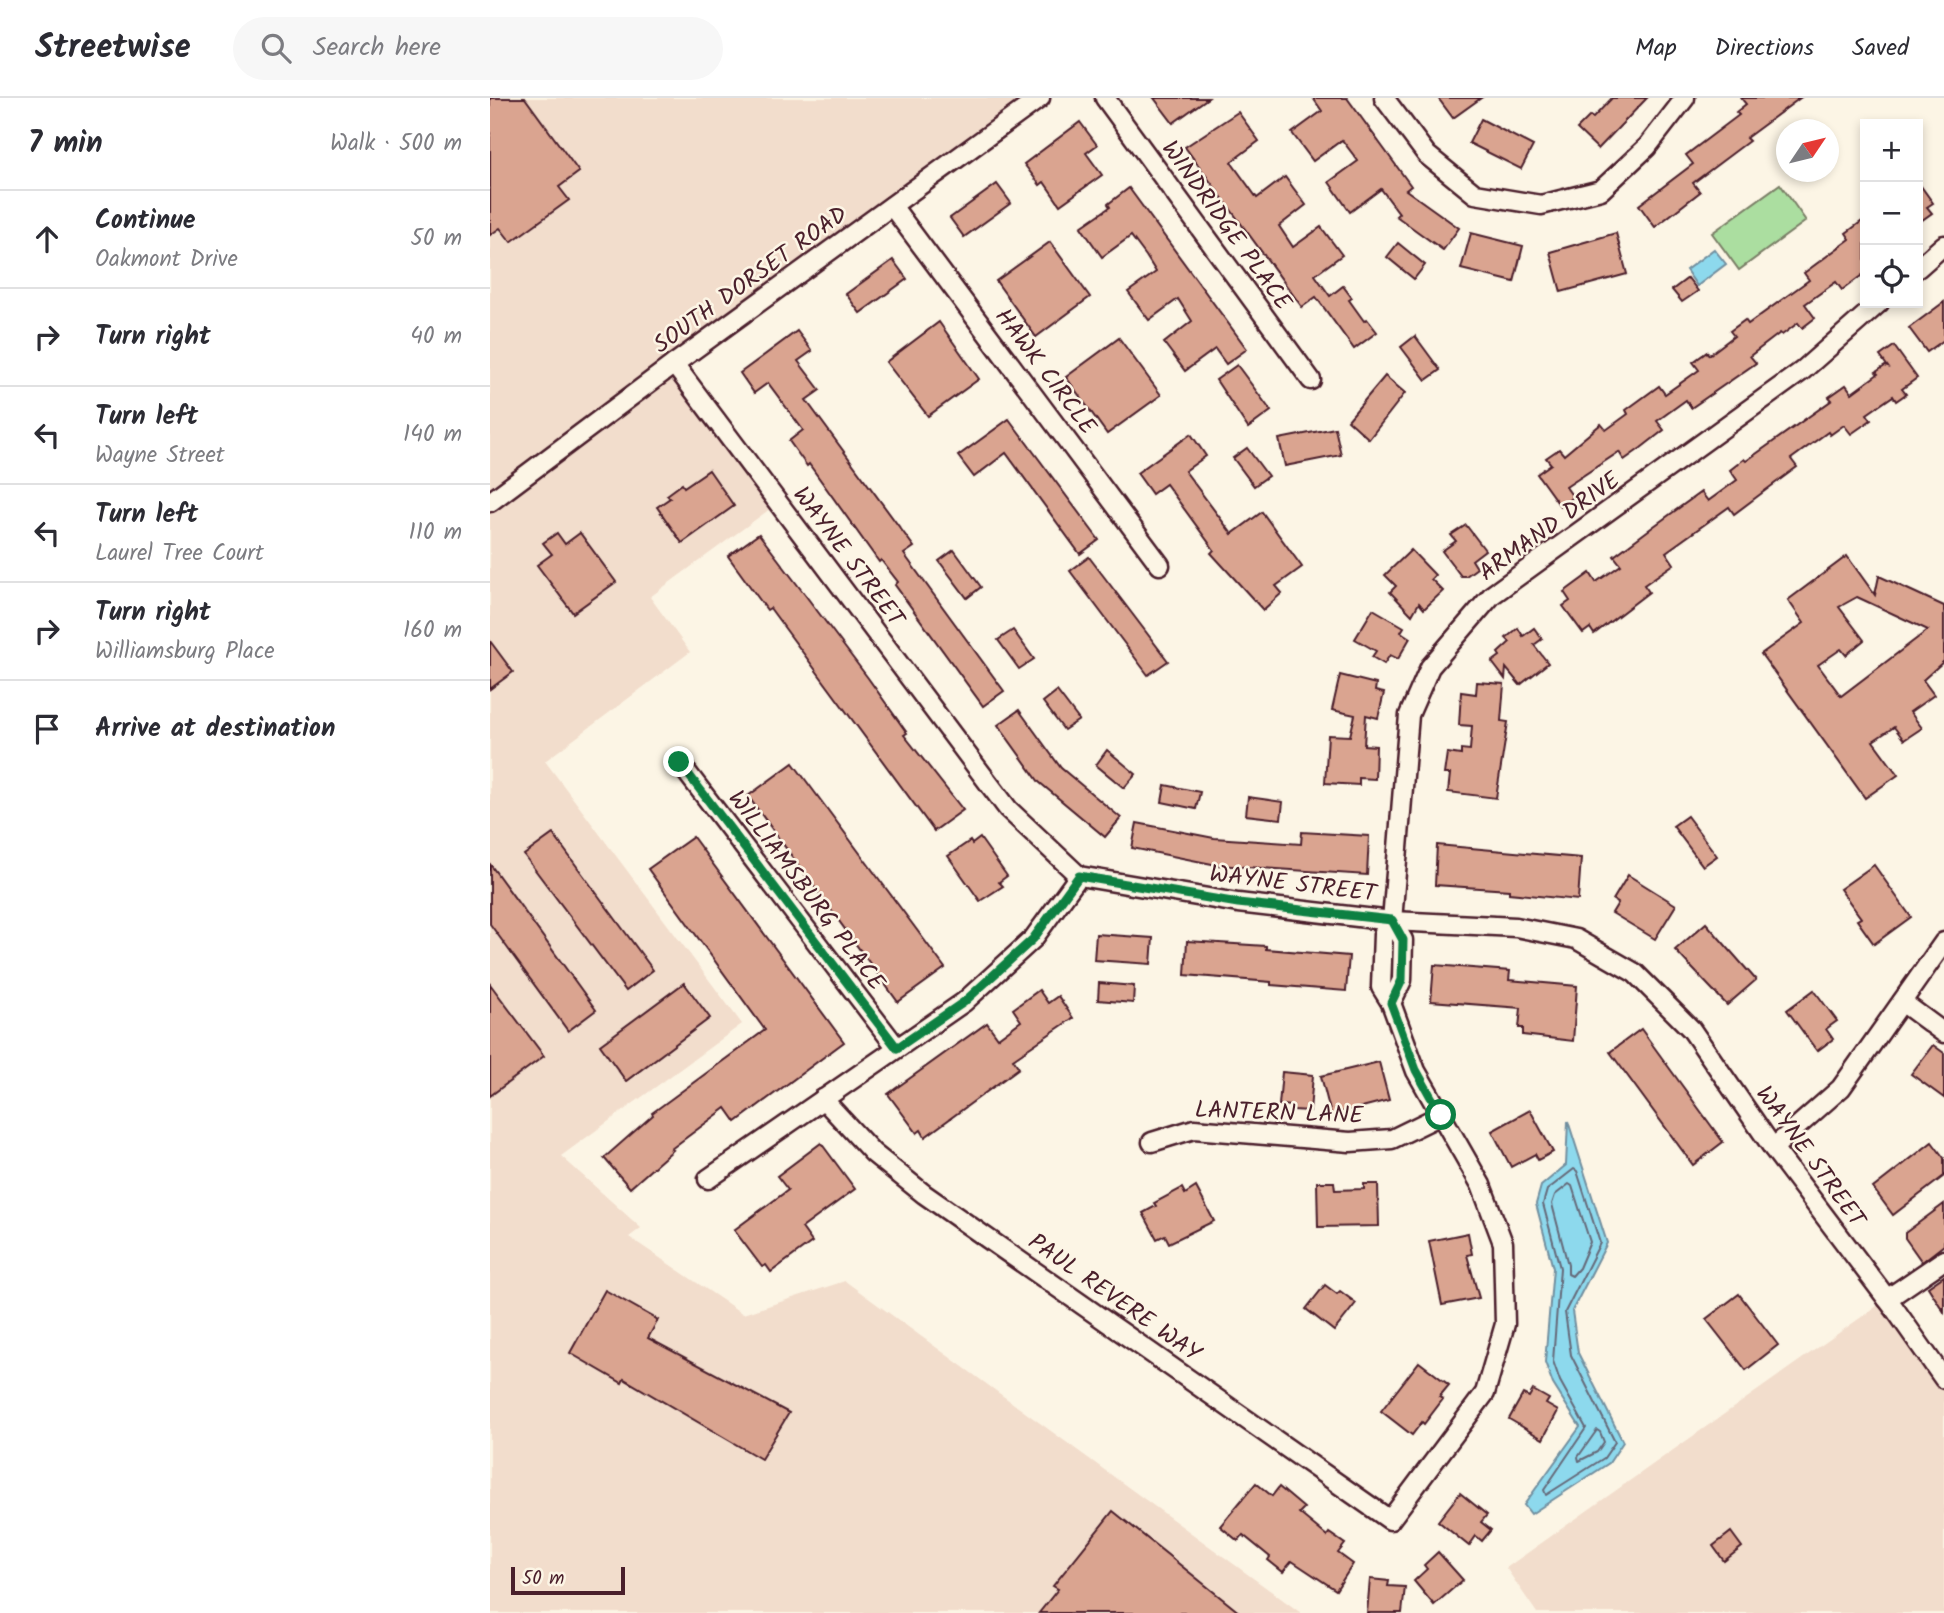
<!DOCTYPE html>
<meta charset="utf-8">
<style>
:root{--surface:#fff;--page:#f7f7f7;--text:#2b2b33;--muted:#7c7c81;--line:#e1e1e2}
body{margin:0;font-family:Kalam,sans-serif;background:var(--page);color:var(--text)}
.controls{position:absolute;right:21px;top:21px;display:grid;overflow:hidden;border-radius:0px;box-shadow:0 4px 10px #0003}
.controls button{width:63px;height:63px;display:grid;place-items:center;padding:0;border:0;border-bottom:2px solid var(--line);background:var(--surface);color:var(--text);font:35px sans-serif}
.compass{position:absolute;left:1286px;top:21px;width:63px;height:63px;border-radius:50%;background:var(--surface);box-shadow:0 4px 10px #0003;rotate:55deg}
.scale{position:absolute;left:21px;bottom:18px;width:114px;box-sizing:border-box;padding-left:7px;border:4px solid #4a1f2b;border-top:0;font-size:19px;line-height:24px;white-space:nowrap;color:#4a1f2b;-webkit-text-stroke:5px #fcf5e5;paint-order:stroke}
.stop{position:absolute;width:21px;height:21px;margin:-16px;border:5px solid #0b8043;border-radius:50%;background:#fff}
.stop.end{background:#0b8043;border-color:#fff;box-shadow:0 2px 7px #0008}
.list{margin:0;padding:0;list-style:none}
h2{display:flex;justify-content:space-between;align-items:center;height:91px;margin:0;padding:0 28px;font-size:30px}
h2 small{font-size:23px;font-weight:400;color:var(--muted)}
.list li{display:grid;grid-template-columns:46px 1fr auto;gap:21px;align-items:center;box-sizing:border-box;height:98px;padding:0 28px;border-top:2px solid var(--line)}
.list b{display:block;font-size:26px;white-space:nowrap}
.list p{margin:0;font-size:23px;white-space:nowrap;color:var(--muted)}
.list em{font-size:23px;font-style:normal;color:var(--muted)}
.icon{flex:none;width:38px;height:38px;fill:none;stroke:currentColor;stroke-width:2;stroke-linecap:round;stroke-linejoin:round}
.map{position:relative;flex:none;width:1454px;height:1515px;overflow:hidden}
header{display:flex;align-items:center;gap:42px;box-sizing:border-box;height:98px;padding:0 35px;background:var(--surface);border-bottom:2px solid var(--line)}
header strong{font-size:33px}
nav{display:flex;gap:38px;margin-inline-start:auto;font-size:24px}
.search{width:490px;height:63px;background:var(--page);display:flex;align-items:center;gap:18px;box-sizing:border-box;padding:0 24px;border-radius:38px;color:var(--muted);font-size:26px}
main{display:flex}
aside{flex:1;background:var(--surface)}
.map>svg:first-child{display:block}
.built{fill:#f2ddcc}
.green{fill:#abdea0;stroke:#7a7e66;stroke-width:2}
.water{fill:#8dd9ed;stroke:#728f9f;stroke-width:2}
.lines{fill:none;stroke-linecap:round;stroke-linejoin:round}
.shore{stroke:#656979;stroke-width:2}
.building{fill:#daa490;stroke:#4a1f2b;stroke-width:2;fill-rule:evenodd}
.minor-casing{stroke:#4a1f2b;stroke-width:23}
.minor{stroke:#fcf5e5;stroke-width:18}
.route{stroke:#0b8043;stroke-width:9}
.labels{text-anchor:middle;stroke-width:5;stroke-linejoin:round;paint-order:stroke}
.street-label{font-size:24px;fill:#4a1f2b;stroke:#fcf5e5}
</style>
<header>
<strong>Streetwise</strong>
<div class="search"><svg class="icon" aria-label="search" viewBox="0 0 24 24"><circle cx="10" cy="10" r="6"/><path d="M15 15l6 6"/></svg>Search here</div>
<nav><a>Map</a><a>Directions</a><a>Saved</a></nav>
</header>
<main>
<aside>
<h2>7 min<small>Walk · 500 m</small></h2>
<ul class="list">
<li><svg class="icon" aria-label="ahead" viewBox="0 0 24 24"><path d="M12 20V5M6 11l6-6 6 6"/></svg><div><b>Continue</b><p>Oakmont Drive</p></div><em>50 m</em></li>
<li><svg class="icon" aria-label="right" viewBox="0 0 24 24"><path d="M7 20v-9h11M14 6l5 5-5 5"/></svg><div><b>Turn right</b></div><em>40 m</em></li>
<li><svg class="icon" aria-label="left" viewBox="0 0 24 24"><path d="M17 20v-9H6M10 6l-5 5 5 5"/></svg><div><b>Turn left</b><p>Wayne Street</p></div><em>140 m</em></li>
<li><svg class="icon" aria-label="left" viewBox="0 0 24 24"><path d="M17 20v-9H6M10 6l-5 5 5 5"/></svg><div><b>Turn left</b><p>Laurel Tree Court</p></div><em>110 m</em></li>
<li><svg class="icon" aria-label="right" viewBox="0 0 24 24"><path d="M7 20v-9h11M14 6l5 5-5 5"/></svg><div><b>Turn right</b><p>Williamsburg Place</p></div><em>160 m</em></li>
<li><svg class="icon" aria-label="arrive" viewBox="0 0 24 24"><path d="M6 21V4h12l-3 4 3 4H6"/></svg><div><b>Arrive at destination</b></div></li>
</ul>
</aside>
<div class="map">
<svg width="1454" height="1515" viewBox="0 0 1454 1515">
<rect width="100%" height="100%" fill="#fcf5e5"/>
<filter id="ink" filterUnits="userSpaceOnUse"><feTurbulence type="fractalNoise" baseFrequency=".0143" numOctaves="2"/><feDisplacementMap in="SourceGraphic" scale="14" xChannelSelector="R" yChannelSelector="G"/><feConvolveMatrix kernelMatrix="1 2 1 2 8 2 1 2 1" color-interpolation-filters="sRGB"/></filter>
<g filter="url(#ink)">
<g class="built">
<path d="M 0,0 L 550,0 L 184,266 L 288,405 L 160,499 L 200,554 L 55,663 L 252,926 L 71,1058 L 151,1130 L 139,1139 L 253,1216 L 355,1183 L 811,1515 L 0,1515 Z"/>
<path d="M 1397,1201 L 1454,1281 L 1454,1515 L 1047,1515 L 1016,1470 Z"/>
</g>
<path class="green" d="M 1290,86 L 1316,123 L 1249,172 L 1222,135 Z"/>
<g class="water">
<path d="M 1224,151 L 1236,166 L 1207,188 L 1196,172 Z"/>
<path d="M 1078,1023 L 1117,1145 L 1082,1213 L 1088,1255 L 1133,1344 L 1119,1365 L 1041,1416 L 1034,1407 L 1090,1329 L 1063,1286 L 1055,1264 L 1063,1170 L 1046,1106 L 1051,1088 L 1076,1067 Z"/>
</g>
<g class="lines">
<g class="shore">
<path d="M 1084,1071 L 1087,1073 L 1110,1145 L 1075,1214 L 1081,1257 L 1125,1344 L 1114,1360 L 1056,1397 L 1054,1392 L 1096,1330 L 1070,1283 L 1063,1263 L 1070,1170 L 1053,1106 L 1057,1092 Z"/>
<path d="M 1079,1086 L 1082,1088 L 1100,1144 L 1089,1170 L 1082,1178 L 1078,1176 L 1078,1167 L 1062,1106 L 1065,1097 Z"/>
<path d="M 1107,1332 L 1110,1334 L 1114,1344 L 1107,1354 L 1089,1363 L 1088,1359 Z"/>
</g>
</g>
<g class="building">
<path d="M 0,0 L 35,0 L 89,74 L 69,89 L 79,102 L 21,144 L 10,130 L 0,137 Z"/>
<path d="M 664,0 L 718,0 L 683,25 Z"/>
<path d="M 823,0 L 857,0 L 921,88 L 916,92 L 969,130 L 953,152 L 906,118 L 909,115 L 891,91 L 860,114 L 839,84 L 868,63 L 852,42 L 823,63 L 802,35 L 832,13 Z"/>
<path d="M 948,0 L 991,0 L 963,20 Z"/>
<path d="M 1122,0 L 1157,0 L 1108,51 L 1087,31 L 1100,18 L 1103,20 Z"/>
<path d="M 1251,0 L 1310,0 L 1256,40 L 1259,43 L 1203,85 L 1210,94 L 1165,129 L 1149,107 L 1203,66 L 1196,57 L 1249,17 L 1246,14 L 1256,6 Z"/>
<path d="M 748,14 L 769,43 L 741,64 L 767,100 L 795,79 L 816,107 L 789,128 L 803,149 L 831,129 L 852,157 L 825,177 L 840,198 L 853,188 L 862,200 L 859,202 L 874,223 L 877,221 L 887,234 L 864,251 L 826,199 L 812,209 L 695,49 Z"/>
<path d="M 991,21 L 1043,48 L 1031,71 L 979,45 Z"/>
<path d="M 590,24 L 607,47 L 596,55 L 612,77 L 570,107 L 554,84 L 550,87 L 534,66 Z"/>
<path d="M 1428,84 L 1443,105 L 1437,109 L 1442,115 L 1428,125 Z"/>
<path d="M 507,86 L 521,105 L 474,139 L 460,120 Z"/>
<path d="M 639,90 L 757,251 L 736,266 L 725,251 L 695,273 L 674,245 L 702,223 L 688,201 L 659,222 L 638,194 L 666,174 L 656,158 L 641,138 L 612,159 L 591,129 L 620,109 L 618,106 Z"/>
<path d="M 1375,121 L 1375,175 L 1352,192 L 1346,184 L 1315,206 L 1325,220 L 1312,230 L 1308,225 L 1292,237 L 1290,235 L 1260,258 L 1266,265 L 1201,310 L 1196,302 L 1167,323 L 1174,332 L 1151,350 L 1134,362 L 1129,354 L 1076,389 L 1083,399 L 1070,408 L 1047,376 L 1061,366 L 1056,360 L 1069,351 L 1074,357 L 1111,326 L 1116,332 L 1138,316 L 1136,312 L 1169,288 L 1175,296 L 1209,272 L 1203,264 L 1217,254 L 1219,257 L 1244,238 L 1240,233 L 1255,222 L 1258,226 L 1319,182 L 1314,175 L 1360,141 L 1356,135 Z"/>
<path d="M 981,135 L 1033,148 L 1024,184 L 971,171 Z"/>
<path d="M 1126,135 L 1137,176 L 1071,194 L 1060,154 Z"/>
<path d="M 560,144 L 600,199 L 546,239 L 506,183 Z"/>
<path d="M 908,145 L 935,167 L 924,181 L 897,159 Z"/>
<path d="M 403,162 L 417,181 L 370,215 L 356,196 Z"/>
<path d="M 1198,180 L 1208,193 L 1192,204 L 1182,192 Z"/>
<path d="M 1454,204 L 1454,242 L 1437,254 L 1419,230 Z"/>
<path d="M 449,224 L 489,281 L 438,318 L 396,264 Z"/>
<path d="M 307,233 L 322,253 L 308,263 L 330,292 L 316,302 L 424,449 L 414,456 L 514,593 L 493,608 L 405,487 L 408,484 L 391,462 L 389,464 L 319,366 L 317,368 L 299,343 L 313,332 L 278,285 L 264,295 L 250,275 Z"/>
<path d="M 925,238 L 950,272 L 936,282 L 911,249 Z"/>
<path d="M 629,240 L 671,297 L 617,336 L 576,279 Z"/>
<path d="M 1404,248 L 1427,280 L 1412,291 L 1416,296 L 1406,303 L 1403,298 L 1377,316 L 1381,322 L 1361,336 L 1354,327 L 1340,337 L 1338,334 L 1301,361 L 1307,369 L 1276,392 L 1244,416 L 1239,409 L 1176,454 L 1184,466 L 1154,487 L 1159,494 L 1104,536 L 1100,530 L 1093,535 L 1073,508 L 1080,503 L 1074,494 L 1100,475 L 1106,484 L 1131,467 L 1124,458 L 1164,428 L 1211,394 L 1218,403 L 1247,382 L 1240,372 L 1254,361 L 1256,363 L 1342,302 L 1339,299 L 1356,287 L 1362,295 L 1388,276 L 1386,274 L 1395,268 L 1398,269 L 1390,258 Z"/>
<path d="M 747,267 L 781,313 L 758,330 L 726,282 Z"/>
<path d="M 895,278 L 915,295 L 879,341 L 858,322 Z"/>
<path d="M 519,321 L 609,442 L 590,456 L 516,355 L 484,379 L 468,358 Z"/>
<path d="M 845,330 L 851,357 L 795,368 L 789,341 Z"/>
<path d="M 701,336 L 716,358 L 695,373 L 742,436 L 772,414 L 812,469 L 786,488 L 792,495 L 773,512 L 721,455 L 724,452 L 676,386 L 662,396 L 647,375 Z"/>
<path d="M 757,350 L 778,378 L 764,388 L 743,360 Z"/>
<path d="M 219,372 L 244,408 L 192,445 L 167,409 L 180,400 L 177,397 L 192,386 L 194,389 Z"/>
<path d="M 976,427 L 995,452 L 982,462 L 987,470 L 976,478 L 971,478 L 952,453 L 966,443 L 961,437 Z"/>
<path d="M 67,435 L 75,446 L 90,435 L 126,484 L 83,515 L 47,467 L 62,456 L 53,445 Z"/>
<path d="M 269,436 L 378,580 L 417,635 L 414,637 L 473,712 L 444,733 L 280,510 L 277,512 L 238,458 Z"/>
<path d="M 464,452 L 491,489 L 477,500 L 449,463 Z"/>
<path d="M 921,452 L 945,477 L 941,481 L 953,493 L 934,511 L 929,505 L 922,517 L 900,494 L 906,488 L 895,477 Z"/>
<path d="M 1357,458 L 1385,497 L 1389,478 L 1454,508 L 1454,563 L 1433,582 L 1444,597 L 1420,614 L 1432,630 L 1414,642 L 1404,629 L 1383,643 L 1408,677 L 1375,700 L 1271,556 L 1314,525 L 1298,502 ZM 1367,499 L 1438,532 L 1351,598 L 1328,567 L 1351,551 L 1356,557 L 1374,542 L 1349,509 Z"/>
<path d="M 599,459 L 678,563 L 658,577 L 580,473 Z"/>
<path d="M 883,511 L 914,529 L 911,534 L 920,540 L 908,561 L 900,557 L 894,566 L 882,559 L 886,553 L 865,541 Z"/>
<path d="M 1028,530 L 1033,538 L 1044,530 L 1052,541 L 1044,547 L 1058,565 L 1030,587 L 1016,570 L 1015,581 L 1002,564 L 1010,558 L 1008,555 L 1020,544 L 1016,540 Z"/>
<path d="M 523,532 L 544,561 L 529,571 L 508,542 Z"/>
<path d="M 0,543 L 23,574 L 0,591 Z"/>
<path d="M 850,577 L 886,586 L 885,593 L 894,595 L 888,620 L 876,617 L 874,647 L 886,648 L 885,681 L 869,680 L 869,687 L 835,685 L 838,637 L 860,638 L 865,617 L 842,612 Z"/>
<path d="M 987,584 L 1014,586 L 1011,623 L 1018,624 L 1006,700 L 958,694 L 960,676 L 954,676 L 957,655 L 971,657 L 971,651 L 980,652 L 982,628 L 969,627 L 971,594 L 986,596 Z"/>
<path d="M 567,593 L 589,622 L 574,632 L 553,604 Z"/>
<path d="M 529,612 L 571,670 L 631,720 L 615,739 L 549,684 L 508,627 Z"/>
<path d="M 617,652 L 646,676 L 634,690 L 606,667 Z"/>
<path d="M 303,665 L 455,870 L 408,904 L 258,698 Z"/>
<path d="M 675,687 L 710,694 L 706,711 L 672,704 Z"/>
<path d="M 758,699 L 793,704 L 791,721 L 756,717 Z"/>
<path d="M 1197,718 L 1227,758 L 1213,768 L 1183,728 Z"/>
<path d="M 647,725 L 724,740 L 811,746 L 812,734 L 879,738 L 877,777 L 727,767 L 642,750 Z"/>
<path d="M 63,736 L 163,872 L 136,893 L 34,757 Z"/>
<path d="M 203,739 L 354,944 L 246,1024 L 236,1010 L 181,1051 L 183,1052 L 140,1090 L 114,1060 L 163,1017 L 162,1015 L 275,932 L 158,771 Z"/>
<path d="M 490,740 L 517,778 L 509,784 L 513,788 L 490,803 L 458,758 L 480,743 L 482,746 Z"/>
<path d="M 947,747 L 1091,760 L 1088,802 L 1019,795 L 1019,792 L 945,787 Z"/>
<path d="M 0,766 L 106,912 L 78,933 L 0,826 Z"/>
<path d="M 1384,767 L 1421,819 L 1384,846 L 1367,822 L 1371,820 L 1350,791 Z"/>
<path d="M 1138,777 L 1186,807 L 1165,841 L 1122,815 L 1128,805 L 1123,802 Z"/>
<path d="M 1216,825 L 1266,882 L 1237,907 L 1185,852 Z"/>
<path d="M 606,836 L 663,840 L 661,866 L 604,862 Z"/>
<path d="M 697,843 L 776,848 L 776,851 L 859,858 L 856,893 L 781,887 L 781,884 L 695,877 Z"/>
<path d="M 944,867 L 1020,873 L 1019,882 L 1087,888 L 1083,943 L 1033,937 L 1033,930 L 1029,930 L 1031,910 L 941,903 Z"/>
<path d="M 194,885 L 220,920 L 136,983 L 110,947 Z"/>
<path d="M 609,885 L 644,888 L 643,905 L 608,902 Z"/>
<path d="M 0,886 L 54,958 L 0,998 Z"/>
<path d="M 549,892 L 558,905 L 568,898 L 583,920 L 523,961 L 529,970 L 435,1039 L 431,1032 L 427,1035 L 398,996 L 497,925 L 508,940 L 531,923 L 523,911 Z"/>
<path d="M 1324,892 L 1347,923 L 1336,931 L 1343,941 L 1327,953 L 1297,912 Z"/>
<path d="M 1151,931 L 1233,1044 L 1203,1067 L 1120,954 Z"/>
<path d="M 1443,947 L 1454,955 L 1454,1000 L 1421,976 Z"/>
<path d="M 889,964 L 899,1002 L 841,1017 L 831,978 Z"/>
<path d="M 792,974 L 823,977 L 820,1013 L 803,1012 L 803,1008 L 789,1007 Z"/>
<path d="M 1040,1012 L 1063,1054 L 1048,1062 L 1045,1056 L 1021,1069 L 1002,1033 Z"/>
<path d="M 1442,1044 L 1454,1060 L 1454,1078 L 1403,1117 L 1383,1090 Z"/>
<path d="M 331,1045 L 365,1091 L 312,1130 L 322,1144 L 281,1174 L 276,1167 L 272,1169 L 244,1132 L 298,1092 L 287,1078 Z"/>
<path d="M 827,1084 L 844,1084 L 845,1092 L 874,1091 L 874,1086 L 888,1086 L 889,1128 L 828,1129 Z"/>
<path d="M 706,1089 L 724,1123 L 679,1145 L 675,1137 L 667,1141 L 653,1115 L 666,1108 L 664,1105 L 692,1090 L 695,1096 Z"/>
<path d="M 1454,1106 L 1454,1147 L 1432,1164 L 1415,1140 L 1415,1135 Z"/>
<path d="M 978,1135 L 982,1156 L 977,1157 L 989,1200 L 952,1207 L 939,1143 Z"/>
<path d="M 1454,1178 L 1454,1214 L 1438,1189 Z"/>
<path d="M 835,1187 L 847,1196 L 850,1193 L 866,1205 L 844,1233 L 816,1211 Z"/>
<path d="M 115,1192 L 168,1222 L 158,1240 L 299,1315 L 271,1361 L 134,1281 L 132,1285 L 80,1255 Z"/>
<path d="M 1249,1196 L 1288,1247 L 1256,1272 L 1216,1221 Z"/>
<path d="M 929,1264 L 959,1287 L 949,1299 L 953,1301 L 934,1326 L 932,1324 L 922,1337 L 891,1313 Z"/>
<path d="M 1043,1292 L 1059,1301 L 1056,1306 L 1068,1313 L 1053,1341 L 1019,1321 L 1033,1296 L 1039,1299 Z"/>
<path d="M 766,1385 L 782,1398 L 789,1389 L 814,1410 L 809,1415 L 837,1438 L 839,1435 L 855,1446 L 848,1455 L 863,1466 L 846,1492 L 802,1463 L 793,1474 L 778,1462 L 780,1459 L 753,1437 L 748,1443 L 730,1428 Z"/>
<path d="M 970,1395 L 997,1417 L 991,1424 L 1001,1432 L 992,1443 L 986,1438 L 979,1448 L 948,1423 Z"/>
<path d="M 623,1413 L 750,1515 L 549,1515 L 568,1491 L 563,1488 Z"/>
<path d="M 1241,1434 L 1252,1449 L 1234,1463 L 1223,1448 Z"/>
<path d="M 948,1454 L 973,1482 L 944,1507 L 924,1483 L 937,1471 L 934,1467 Z"/>
<path d="M 880,1481 L 899,1483 L 898,1488 L 915,1489 L 912,1515 L 877,1515 Z"/>
</g>
<g class="lines">
<g class="minor-casing">
<g id="minor">
<path d="M 615,0 L 821,282"/>
<path d="M 894,0 L 937,57 L 985,96 L 1051,107 L 1111,92 L 1157,49 L 1195,0"/>
<path d="M 402,108 L 670,467"/>
<path d="M 1428,170 L 1454,147"/>
<path d="M 184,266 L 518,711 L 589,778 L 748,805 L 902,823 L 1026,829 L 1086,841 L 1145,875 L 1201,931 L 1283,1050 L 1404,1210 L 1454,1281"/>
<path d="M 0,404 L 184,266 L 550,0"/>
<path d="M 189,664 L 407,950"/>
<path d="M 902,823 L 919,617 L 940,569 L 1002,497 L 1312,273 L 1389,205"/>
<path d="M 1412,904 L 1454,935"/>
<path d="M 901,905 L 912,882 L 913,842 L 902,823"/>
<path d="M 333,1001 L 383,1055 L 434,1096 L 900,1422 L 995,1295 L 1015,1226 L 1013,1145 L 991,1087 L 926,973 L 901,905 L 891,889 L 893,836 L 902,823"/>
<path d="M 662,1044 L 704,1031 L 860,1044 L 902,1041 L 951,1017"/>
<path d="M 1283,1050 L 1351,990 L 1454,844"/>
<path d="M 218,1081 L 474,904 L 543,841 L 589,778"/>
<path d="M 1397,1201 L 1454,1162"/>
</g>
</g>
<use href="#minor" class="minor"/>
</g>
</g>
<g class="lines" filter="url(#ink)">
<path class="route" d="M 189,664 L 407,950 L 474,904 L 543,841 L 589,778 L 748,805 L 902,822 L 913,842 L 912,882 L 901,905 L 926,972 L 951,1017"/>
</g>
<g class="labels">
<g class="street-label">
<text transform="translate(737 127) rotate(54)" y="8">WINDRIDGE PLACE</text>
<text transform="translate(260 181) rotate(-36)" y="8">SOUTH DORSET ROAD</text>
<text transform="translate(556 273) rotate(53)" y="8">HAWK CIRCLE</text>
<text transform="translate(1059 428) rotate(-36)" y="8">ARMAND DRIVE</text>
<text transform="translate(359 458) rotate(53)" y="8">WAYNE STREET</text>
<text transform="translate(803 785) rotate(7)" y="8">WAYNE STREET</text>
<text transform="translate(317 792) rotate(53)" y="8">WILLIAMSBURG PLACE</text>
<text transform="translate(789 1014) rotate(2)" y="8">LANTERN LANE</text>
<text transform="translate(1321 1058) rotate(54)" y="8">WAYNE STREET</text>
<text transform="translate(625 1199) rotate(35)" y="8">PAUL REVERE WAY</text>
</g>
</g>
</svg>
<div class="controls">
<button>+</button>
<button>−</button>
<button><svg class="icon" aria-label="locate" viewBox="0 0 24 24"><circle cx="12" cy="12" r="6"/><path d="M12 2v4M12 18v4M2 12h4M18 12h4"/></svg></button>
</div>
<svg class="compass" viewBox="-18 -18 36 36"><path d="M0-13l5 13h-10z" fill="#e53935"/><path d="M0 13l5-13h-10z" fill="#7c7c81"/></svg>
<div class="scale">50 m</div>
<div class="stop" style="left:951px;top:1017px"></div>
<div class="stop end" style="left:189px;top:664px"></div>
</div>
</main>
